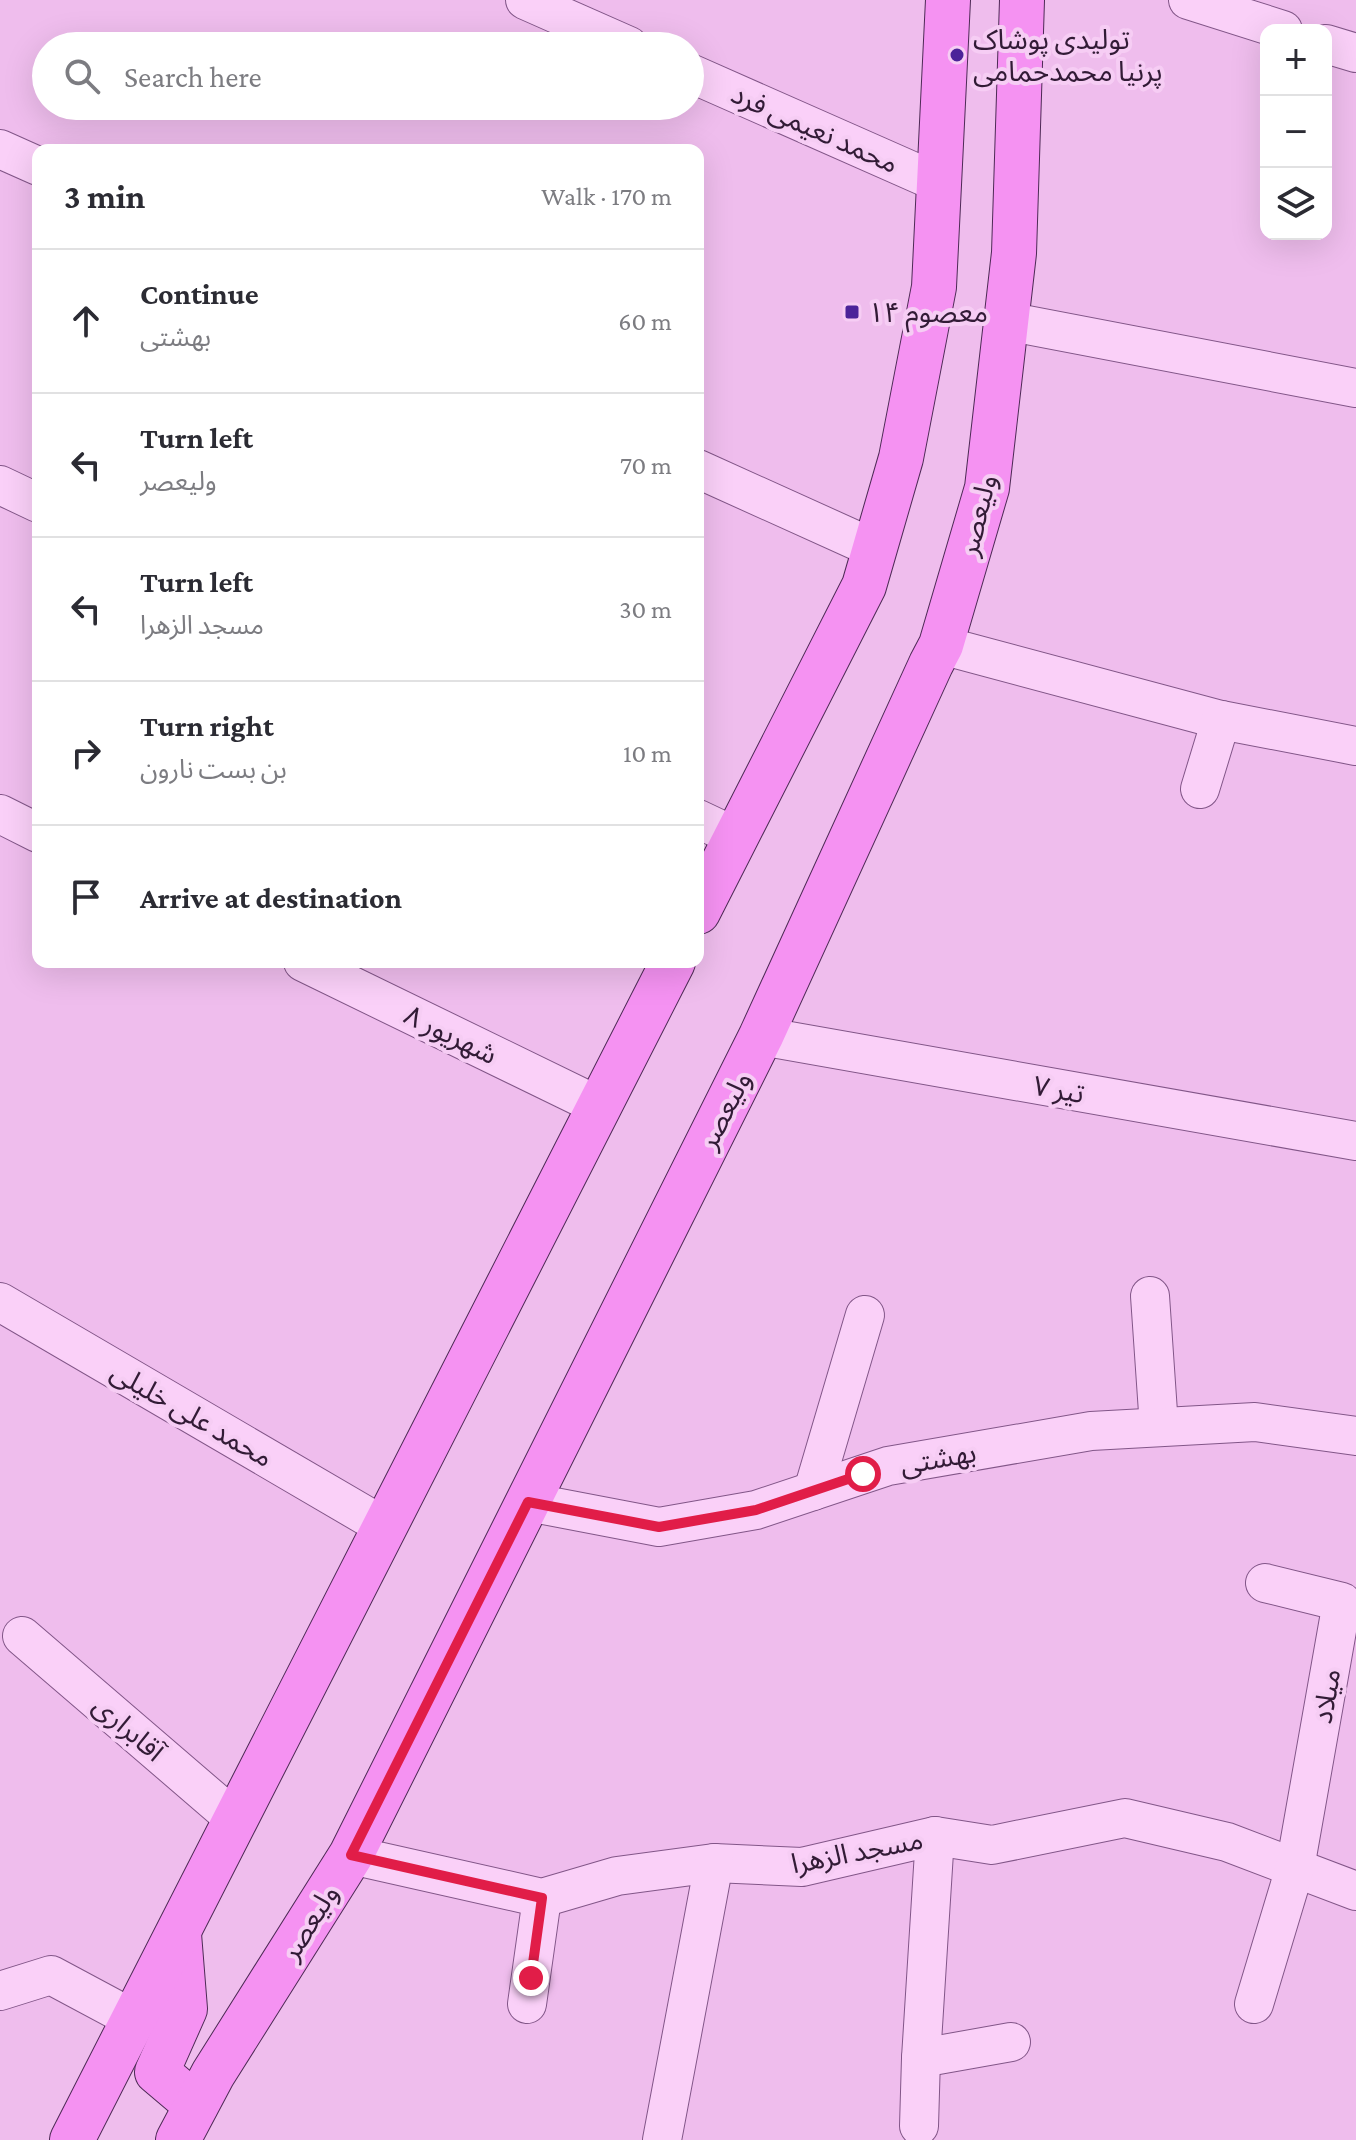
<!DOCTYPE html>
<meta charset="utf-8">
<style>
:root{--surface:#fff;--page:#f2f2f3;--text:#2b2b33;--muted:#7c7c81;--line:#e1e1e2}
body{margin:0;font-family:"Crimson Pro","Noto Sans Arabic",serif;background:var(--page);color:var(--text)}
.controls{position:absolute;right:24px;top:24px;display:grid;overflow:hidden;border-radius:16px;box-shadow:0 8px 32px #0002}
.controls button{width:72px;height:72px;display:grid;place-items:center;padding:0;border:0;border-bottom:2px solid var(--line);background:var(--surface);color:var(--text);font:40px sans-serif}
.stop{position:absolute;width:24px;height:24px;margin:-18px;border:6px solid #e11d48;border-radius:50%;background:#fff}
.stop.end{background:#e11d48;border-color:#fff;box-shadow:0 2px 8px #0008}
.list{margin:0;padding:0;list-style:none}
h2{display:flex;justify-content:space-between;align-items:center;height:104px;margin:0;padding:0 32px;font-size:34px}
h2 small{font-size:26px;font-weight:400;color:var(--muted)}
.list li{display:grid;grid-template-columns:52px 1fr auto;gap:24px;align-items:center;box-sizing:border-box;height:144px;padding:0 32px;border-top:2px solid var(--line)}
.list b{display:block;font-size:30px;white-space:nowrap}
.list p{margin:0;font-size:26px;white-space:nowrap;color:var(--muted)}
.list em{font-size:26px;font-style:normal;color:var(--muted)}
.icon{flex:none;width:44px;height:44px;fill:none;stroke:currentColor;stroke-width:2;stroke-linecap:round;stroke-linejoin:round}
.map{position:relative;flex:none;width:1356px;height:2140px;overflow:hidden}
.search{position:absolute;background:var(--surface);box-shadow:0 8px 32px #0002;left:32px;top:32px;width:672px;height:88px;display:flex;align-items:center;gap:20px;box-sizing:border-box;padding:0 28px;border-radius:44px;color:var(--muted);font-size:30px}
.panel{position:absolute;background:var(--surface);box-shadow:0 8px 32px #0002;left:32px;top:144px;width:672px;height:824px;border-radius:16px}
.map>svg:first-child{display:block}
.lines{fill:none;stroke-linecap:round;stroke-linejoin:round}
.minor-casing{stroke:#825688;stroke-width:40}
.major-casing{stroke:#4d2a55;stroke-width:46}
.minor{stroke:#fad0f8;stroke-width:38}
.major{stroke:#f592f2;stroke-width:44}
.route{stroke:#e11d48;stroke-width:10}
.poi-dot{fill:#4b2399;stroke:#f6cdf4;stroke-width:3}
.labels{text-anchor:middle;stroke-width:8;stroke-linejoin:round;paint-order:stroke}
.poi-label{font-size:28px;fill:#321b36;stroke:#f6cdf4;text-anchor:start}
.street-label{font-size:28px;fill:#321b36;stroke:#f6cdf4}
</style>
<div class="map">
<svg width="1356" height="2140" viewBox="0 0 1356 2140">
<rect width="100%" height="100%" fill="#efbded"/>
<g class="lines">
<g class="minor-casing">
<g id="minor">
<path d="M 525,0 L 629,46"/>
<path d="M 1188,0 L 1283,30"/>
<path d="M 1326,44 L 1356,53"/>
<path d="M 690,73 L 939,183"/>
<path d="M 0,149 L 38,166"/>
<path d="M 1006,321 L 1356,388"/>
<path d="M 698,469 L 875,549"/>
<path d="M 0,485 L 38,503"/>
<path d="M 941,645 L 1221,720 L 1356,746"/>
<path d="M 1200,789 L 1221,720"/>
<path d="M 0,814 L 38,833"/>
<path d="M 698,819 L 736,837"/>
<path d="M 303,962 L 599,1106"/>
<path d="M 761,1036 L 1356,1141"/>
<path d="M 1150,1296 L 1159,1427"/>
<path d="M 0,1302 L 385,1527"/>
<path d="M 813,1491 L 865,1315"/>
<path d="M 528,1502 L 659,1527 L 756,1510 L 888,1466 L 1091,1431 L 1255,1422 L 1356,1436"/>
<path d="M 22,1636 L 236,1820"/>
<path d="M 351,1855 L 542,1898 L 617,1876 L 714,1863 L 802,1867 L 935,1836 L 992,1845 L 1125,1818 L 1227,1842 L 1356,1891"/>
<path d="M 0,1991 L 51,1975 L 135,2020"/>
<path d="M 527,2004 L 542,1898"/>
<path d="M 1254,2004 L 1295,1868 L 1342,1602 L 1265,1583"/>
<path d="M 921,2058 L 1011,2042"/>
<path d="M 919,2126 L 921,2058 L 935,1836"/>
<path d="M 662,2140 L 714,1863"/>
</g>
</g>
<g class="major-casing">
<g id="major">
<path d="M 698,912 L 864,586 L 901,458 L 934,287 L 948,0"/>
<path d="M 179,1934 L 185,2009 L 157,2072 L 196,2105"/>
<path d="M 72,2140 L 673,962"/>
<path d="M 178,2140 L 213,2074 L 351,1855 L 761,1036 L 931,664 L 941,645 L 987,488 L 1014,253 L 1022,0"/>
</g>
</g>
<use href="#minor" class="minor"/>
<use href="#major" class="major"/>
</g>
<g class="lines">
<path class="route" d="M 531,1978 L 542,1898 L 351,1855 L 528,1502 L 659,1527 L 756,1510 L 863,1474"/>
</g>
<g class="poi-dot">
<circle cx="957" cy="55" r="8"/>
<rect x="844" y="304" width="16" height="16" rx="4"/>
</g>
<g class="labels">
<g class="poi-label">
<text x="973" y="49">تولیدی پوشاک<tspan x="973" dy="32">پرنیا محمدحمامی</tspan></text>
<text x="868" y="322">۱۴ معصوم</text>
</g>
<g class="street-label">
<text transform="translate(815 128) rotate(24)" y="10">محمد نعیمی فرد</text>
<text transform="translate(977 515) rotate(-76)" y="10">ولیعصر</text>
<text transform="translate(451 1034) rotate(26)" y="10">۸ شهریور</text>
<text transform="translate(1059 1089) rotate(10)" y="10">۷ تیر</text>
<text transform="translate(724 1110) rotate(-63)" y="10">ولیعصر</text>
<text transform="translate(192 1414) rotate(30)" y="10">محمد علی خلیلی</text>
<text transform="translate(938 1458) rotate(-10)" y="10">بهشتی</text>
<text transform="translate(1326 1696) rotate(-80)" y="10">میلاد</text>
<text transform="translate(129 1728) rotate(41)" y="10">آقابراری</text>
<text transform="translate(857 1851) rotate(-11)" y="10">مسجد الزهرا</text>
<text transform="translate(309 1922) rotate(-58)" y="10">ولیعصر</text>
</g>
</g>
</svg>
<div class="controls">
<button>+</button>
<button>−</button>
<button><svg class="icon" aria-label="layers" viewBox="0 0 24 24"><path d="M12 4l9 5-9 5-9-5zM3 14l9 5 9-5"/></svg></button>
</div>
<div class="stop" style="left:863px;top:1474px"></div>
<div class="stop end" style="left:531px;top:1978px"></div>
<div class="search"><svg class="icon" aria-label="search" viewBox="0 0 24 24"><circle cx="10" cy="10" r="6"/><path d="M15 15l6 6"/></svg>Search here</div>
<section class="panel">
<h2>3 min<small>Walk · 170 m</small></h2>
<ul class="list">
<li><svg class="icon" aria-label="ahead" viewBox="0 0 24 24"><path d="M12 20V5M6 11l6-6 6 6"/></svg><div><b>Continue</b><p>بهشتی</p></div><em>60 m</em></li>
<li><svg class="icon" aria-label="left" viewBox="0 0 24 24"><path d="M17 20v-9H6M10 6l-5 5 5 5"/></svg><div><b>Turn left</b><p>ولیعصر</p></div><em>70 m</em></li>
<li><svg class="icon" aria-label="left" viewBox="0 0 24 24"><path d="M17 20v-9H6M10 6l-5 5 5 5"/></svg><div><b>Turn left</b><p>مسجد الزهرا</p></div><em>30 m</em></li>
<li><svg class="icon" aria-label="right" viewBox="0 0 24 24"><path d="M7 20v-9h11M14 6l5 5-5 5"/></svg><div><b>Turn right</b><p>بن بست نارون</p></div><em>10 m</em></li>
<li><svg class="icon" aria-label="arrive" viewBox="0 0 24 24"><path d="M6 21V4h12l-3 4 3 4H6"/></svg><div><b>Arrive at destination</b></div></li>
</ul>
</section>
</div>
